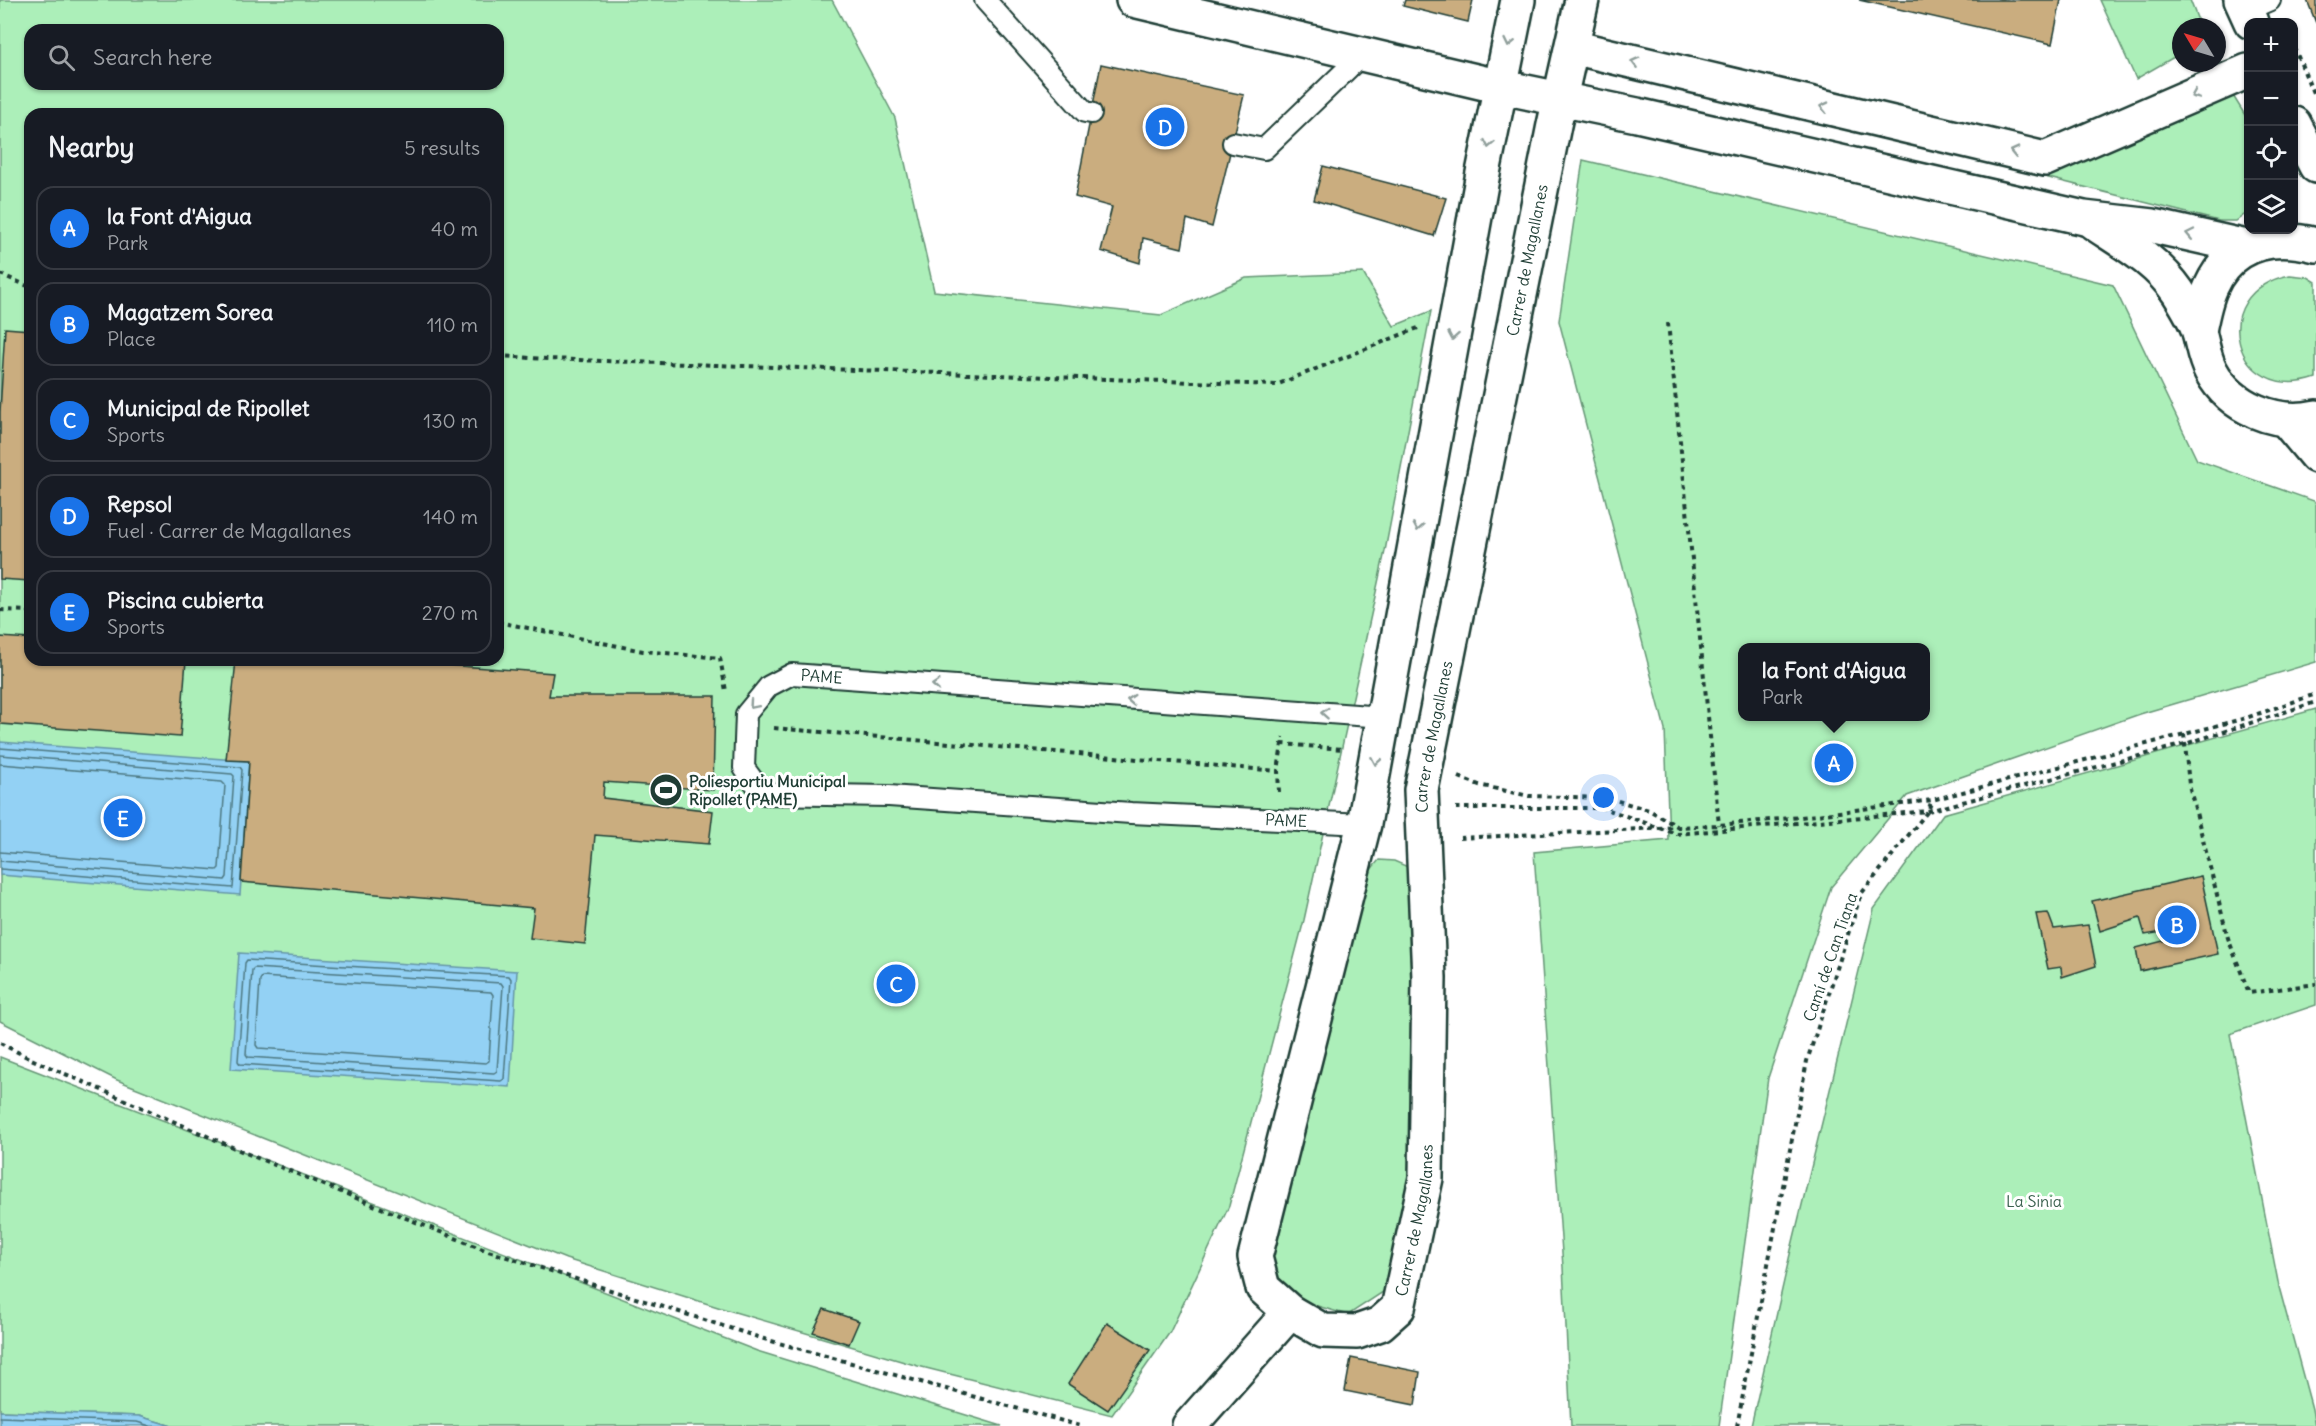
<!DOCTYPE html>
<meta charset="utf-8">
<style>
:root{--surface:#171b24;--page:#20242c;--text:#f1f3f6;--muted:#9ea1a6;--line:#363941;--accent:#1a73e8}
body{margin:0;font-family:Delius,sans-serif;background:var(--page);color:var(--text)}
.controls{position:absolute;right:18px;top:18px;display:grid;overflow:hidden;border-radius:12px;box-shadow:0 2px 4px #0004}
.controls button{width:54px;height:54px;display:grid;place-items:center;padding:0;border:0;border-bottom:2px solid var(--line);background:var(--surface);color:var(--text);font:30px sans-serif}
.compass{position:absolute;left:2172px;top:18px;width:54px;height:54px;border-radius:50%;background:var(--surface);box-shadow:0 2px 4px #0004;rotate:308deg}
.you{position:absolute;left:1604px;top:798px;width:21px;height:21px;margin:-15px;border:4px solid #fff;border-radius:50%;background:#1a73e8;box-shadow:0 0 0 9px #1a73e833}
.badge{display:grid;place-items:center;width:39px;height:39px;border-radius:50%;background:var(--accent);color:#fff;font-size:20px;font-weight:700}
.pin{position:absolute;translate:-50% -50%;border:3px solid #fff;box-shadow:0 2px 6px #0006}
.popup{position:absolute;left:1738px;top:643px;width:192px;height:78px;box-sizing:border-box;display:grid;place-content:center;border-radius:12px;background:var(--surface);filter:drop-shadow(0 2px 4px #0005);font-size:20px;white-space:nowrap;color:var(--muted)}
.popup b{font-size:22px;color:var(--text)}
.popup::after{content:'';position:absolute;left:50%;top:100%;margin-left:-12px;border:12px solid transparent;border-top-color:var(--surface)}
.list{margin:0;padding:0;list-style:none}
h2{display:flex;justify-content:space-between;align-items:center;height:78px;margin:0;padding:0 24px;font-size:26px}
h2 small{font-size:20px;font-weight:400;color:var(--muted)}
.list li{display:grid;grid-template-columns:39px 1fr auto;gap:18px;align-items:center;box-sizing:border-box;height:84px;margin:0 12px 12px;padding:0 12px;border:2px solid var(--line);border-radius:18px}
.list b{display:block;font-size:22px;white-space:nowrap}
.list p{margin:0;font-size:20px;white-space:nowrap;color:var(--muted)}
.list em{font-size:20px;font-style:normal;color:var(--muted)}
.icon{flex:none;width:33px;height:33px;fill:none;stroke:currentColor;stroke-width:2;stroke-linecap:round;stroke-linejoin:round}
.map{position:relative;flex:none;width:2316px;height:1426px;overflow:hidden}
.search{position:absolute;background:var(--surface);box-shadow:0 2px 4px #0004;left:24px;top:24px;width:480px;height:66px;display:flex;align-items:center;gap:15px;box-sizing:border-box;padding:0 21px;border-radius:18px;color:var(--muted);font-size:22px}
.panel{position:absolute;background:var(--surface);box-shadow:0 2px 4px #0004;left:24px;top:108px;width:480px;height:558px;border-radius:18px}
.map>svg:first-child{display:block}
.green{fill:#acefb9;stroke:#669676;stroke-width:1.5;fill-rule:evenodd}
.water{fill:#93d1f4;stroke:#6596a7;stroke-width:1.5}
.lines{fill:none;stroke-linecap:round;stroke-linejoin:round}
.shore{stroke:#4d7881;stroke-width:1.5}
.building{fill:#caad7f;stroke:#1f3d34;stroke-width:1.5}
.lane-casing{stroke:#1f3d34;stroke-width:24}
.street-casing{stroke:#1f3d34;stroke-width:38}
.secondary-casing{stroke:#1f3d34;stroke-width:38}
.path{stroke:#1f3d34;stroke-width:4;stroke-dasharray:4.5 4.5;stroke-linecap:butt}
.lane{stroke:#fff;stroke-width:20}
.street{stroke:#fff;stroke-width:33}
.secondary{stroke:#fff;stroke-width:33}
.oneway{stroke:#8f9e9a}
.labels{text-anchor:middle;stroke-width:6;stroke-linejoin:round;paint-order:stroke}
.street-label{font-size:16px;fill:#1f3d34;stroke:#fff}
.poi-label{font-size:16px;font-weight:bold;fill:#1f3d34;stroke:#fff;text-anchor:start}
.park-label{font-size:16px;fill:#3b614f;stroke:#fff}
</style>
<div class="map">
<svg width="2316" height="1426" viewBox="0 0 2316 1426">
<rect width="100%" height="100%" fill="#fff"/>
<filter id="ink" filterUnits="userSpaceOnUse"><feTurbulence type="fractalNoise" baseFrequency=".0167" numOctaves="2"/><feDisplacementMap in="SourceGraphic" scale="12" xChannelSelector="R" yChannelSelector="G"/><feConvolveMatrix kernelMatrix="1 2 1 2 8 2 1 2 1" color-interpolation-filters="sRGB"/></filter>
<g filter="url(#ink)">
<g class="green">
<path d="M 0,0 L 832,0 L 895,118 L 934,291 L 1161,315 L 1246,278 L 1363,273 L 1394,326 L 1431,311 L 1385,551 L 1304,920 L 1229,1206 L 1170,1332 L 1112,1415 L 918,1366 L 721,1308 L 566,1259 L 117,1080 L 0,1021 ZM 30,30 L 498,30 L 498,84 L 30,84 ZM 30,114 L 498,114 L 498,660 L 30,660 Z"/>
<path d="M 2100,0 L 2190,0 L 2197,18 L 2197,27 L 2181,27 L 2181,53 L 2136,79 Z"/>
<path d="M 2232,94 L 2248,120 L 2248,212 L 2236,221 L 2219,221 L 2037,175 Z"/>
<path d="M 1583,160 L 2113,285 L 2197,460 L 2314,501 L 2316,504 L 2316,662 L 2140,714 L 1907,796 L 1831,887 L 1768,1078 L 1719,1426 L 1571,1426 L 1563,1267 L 1534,852 L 1669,840 L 1665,729 L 1559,321 ZM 1742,648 L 1926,648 L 1926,716 L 1742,716 Z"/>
<path d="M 2290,275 L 2308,277 L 2316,282 L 2316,378 C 2234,406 2203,292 2290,275 Z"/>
<path d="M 2316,709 L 2316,1005 L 2230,1034 L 2279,1287 L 2312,1409 L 2315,1426 L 1751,1426 L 1791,1250 L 1874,909 L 1943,814 Z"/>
<path d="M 1379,860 L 1394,861 L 1408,867 L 1415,888 L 1410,1176 L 1398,1261 L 1383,1292 L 1348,1315 L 1290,1298 L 1274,1273 L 1270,1250 L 1367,874 Z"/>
<path d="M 0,1057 L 757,1351 L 1002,1426 L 172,1426 L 139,1416 L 0,1411 Z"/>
</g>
<g class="water">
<path d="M 0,742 L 249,761 L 240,895 L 0,875 Z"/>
<path d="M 239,953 L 517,971 L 510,1087 L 231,1069 Z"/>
<path d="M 0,1411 L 139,1416 L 172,1426 L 0,1426 Z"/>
</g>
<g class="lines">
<g class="shore">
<path d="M 0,748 L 240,767 L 242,770 L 233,888 L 0,869"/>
<path d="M 0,755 L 232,774 L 234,776 L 227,877 L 225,880 L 0,861"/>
<path d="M 0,764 L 222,782 L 225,785 L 219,868 L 217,870 L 0,852"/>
<path d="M 247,960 L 509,976 L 511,979 L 504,1079 L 501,1081 L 240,1064 L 238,1061 L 245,963 Z"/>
<path d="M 254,968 L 501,983 L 503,986 L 497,1071 L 494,1073 L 248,1057 L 246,1054 L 252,970 Z"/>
<path d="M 262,977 L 491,992 L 493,995 L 489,1061 L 486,1063 L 258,1048 L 256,1045 L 260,980 Z"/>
<path d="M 0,1417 L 137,1422 L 150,1426"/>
</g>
</g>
<g class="building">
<path d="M 1405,0 L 1473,0 L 1468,22 L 1403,6 Z"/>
<path d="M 1859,0 L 2061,0 L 2052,44 Z"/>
<path d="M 2307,0 L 2316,0 L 2316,23 Z"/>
<path d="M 1101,64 L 1244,95 L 1212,227 L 1187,219 L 1182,248 L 1143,238 L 1140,263 L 1101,251 L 1112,207 L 1075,197 Z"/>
<path d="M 1323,166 L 1446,198 L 1434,236 L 1314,200 Z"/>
<path d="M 5,328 L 30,330 L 30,581 L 0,579 L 0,412 Z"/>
<path d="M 0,637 L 30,639 L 30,660 L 186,660 L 180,737 L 0,724 Z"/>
<path d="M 236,660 L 447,660 L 447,665 L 553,673 L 549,696 L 715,696 L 713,790 L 604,782 L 603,798 L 713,811 L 709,844 L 595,835 L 585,944 L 530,938 L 534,908 L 241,882 L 249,761 L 226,760 Z"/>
<path d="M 2201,876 L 2218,954 L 2140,971 L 2136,948 L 2171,939 L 2168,931 L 2145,935 L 2140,918 L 2100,931 L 2092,901 Z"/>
<path d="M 2048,913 L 2054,929 L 2088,925 L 2096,966 L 2062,977 L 2061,967 L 2048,969 L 2036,914 Z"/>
<path d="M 824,1309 L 859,1321 L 849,1344 L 813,1332 Z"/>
<path d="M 1107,1323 L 1150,1350 L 1108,1410 L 1068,1384 Z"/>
<path d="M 1351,1358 L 1420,1372 L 1415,1405 L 1345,1391 Z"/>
</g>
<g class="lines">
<g class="lane-casing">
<g id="lane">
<path d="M 985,0 L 1085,112 L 1091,113"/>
<path d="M 2247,10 L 2270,0"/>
<path d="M 1233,143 L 1264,149 L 1363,54"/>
<path id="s1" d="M 1364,824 L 1131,813 L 889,796 L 763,794 L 744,768 L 746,714 L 769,686 L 792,674 L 1384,717"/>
</g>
</g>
<g class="street-casing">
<g id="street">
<path id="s2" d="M 1518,0 L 1483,173 L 1364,824 L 1255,1257 L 1263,1288 L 1290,1312 L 1323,1331 L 1357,1332 L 1380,1324 L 1398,1308 L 1426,1178 L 1429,978 L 1421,790 L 1554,125 L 1582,0"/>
<path d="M 2241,0 L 2251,22"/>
<path d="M 1572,47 L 2045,159 L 2248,71"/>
<path d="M 2294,124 L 2316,166"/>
<path d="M 1189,1426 L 1290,1312"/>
</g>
</g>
<g class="secondary-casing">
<g id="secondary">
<path d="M 1133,0 L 1497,86 L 1637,115 L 2084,218 L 2153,226 L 2247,247"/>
<path d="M 2094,223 C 2124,243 2157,261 2178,292 C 2185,303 2195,319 2199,332 C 2203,346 2204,358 2211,371 C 2231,408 2276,426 2316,417"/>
<path d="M 2199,331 C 2202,316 2205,300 2211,287 C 2231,242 2272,234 2316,245"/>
<path d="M 2286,420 L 2316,456"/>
</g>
</g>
<g class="path">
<path d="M 2294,47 L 2313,93"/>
<path d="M 0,274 L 30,287"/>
<path d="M 1668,323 L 1719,825"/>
<path d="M 498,356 L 548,359 L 1276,385 L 1418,328"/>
<path d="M 0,610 L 30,611"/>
<path d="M 498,622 L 643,651 L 720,658 L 726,691"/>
<path d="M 774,728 L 1278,771"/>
<path d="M 2184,734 L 2189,785 L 2228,938 L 2249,993 L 2316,984"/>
<path d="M 1282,744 L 1343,749"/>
<path d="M 1459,777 L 1479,785 L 1529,796 L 1608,798 L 1649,810 L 1677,826"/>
<path d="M 1279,792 L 1278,771 L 1283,737"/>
<path d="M 1456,808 L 1603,808 L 1677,834 L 1928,811 L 2185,744 L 2316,702"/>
<path d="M 1460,838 L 1719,825 L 1801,817 L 1932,800 L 2246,718 L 2316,694"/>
<path d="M 0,1043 L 31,1059 L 255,1157 L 485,1250 L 764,1339 L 1081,1426"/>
<path d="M 1737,1426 L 1807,1061 L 1861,894 L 1928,811 L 1932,800"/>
</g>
<use href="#lane" class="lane"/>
<use href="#street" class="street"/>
<use href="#secondary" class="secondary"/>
</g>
<defs><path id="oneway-chevron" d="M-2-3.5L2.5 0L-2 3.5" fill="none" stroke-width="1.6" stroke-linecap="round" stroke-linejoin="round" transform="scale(1.5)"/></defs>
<g class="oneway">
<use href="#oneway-chevron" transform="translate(1509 43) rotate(102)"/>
<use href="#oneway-chevron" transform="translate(1635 62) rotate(-166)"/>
<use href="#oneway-chevron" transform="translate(2195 95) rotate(157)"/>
<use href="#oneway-chevron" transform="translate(1824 107) rotate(-167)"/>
<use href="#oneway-chevron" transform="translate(1489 144) rotate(101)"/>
<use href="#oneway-chevron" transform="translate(2014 152) rotate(-167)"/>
<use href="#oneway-chevron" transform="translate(2190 234) rotate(-168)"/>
<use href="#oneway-chevron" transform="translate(1453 336) rotate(100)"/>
<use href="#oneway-chevron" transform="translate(1418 527) rotate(100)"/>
<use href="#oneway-chevron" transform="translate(936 685) rotate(-176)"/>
<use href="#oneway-chevron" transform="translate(1131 700) rotate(-176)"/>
<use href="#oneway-chevron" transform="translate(753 705) rotate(131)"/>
<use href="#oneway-chevron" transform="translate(1325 713) rotate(-176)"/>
<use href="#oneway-chevron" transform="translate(1376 761) rotate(100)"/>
</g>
</g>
<defs>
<g id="stadium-disc" transform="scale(1.725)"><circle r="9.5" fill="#1f3d34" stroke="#fff"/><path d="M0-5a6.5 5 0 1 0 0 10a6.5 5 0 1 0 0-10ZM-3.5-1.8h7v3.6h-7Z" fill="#fff"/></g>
</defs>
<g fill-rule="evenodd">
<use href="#stadium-disc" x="666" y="790"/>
</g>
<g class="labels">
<g class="street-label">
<text dy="6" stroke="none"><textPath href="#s2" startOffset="2535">Carrer de Magallanes</textPath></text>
<text dy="6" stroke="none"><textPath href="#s1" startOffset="780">PAME</textPath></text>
<text dy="6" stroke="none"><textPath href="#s2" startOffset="2049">Carrer de Magallanes</textPath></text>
<text transform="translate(1286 820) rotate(3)" y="6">PAME</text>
<text transform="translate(1830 957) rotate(-71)" y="6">Camí de Can Tiana</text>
<text dy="6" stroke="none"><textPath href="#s2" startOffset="1563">Carrer de Magallanes</textPath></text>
</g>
<g class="poi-label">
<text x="689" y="787">Poliesportiu Municipal<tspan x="689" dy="18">Ripollet (PAME)</tspan></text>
</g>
<g class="park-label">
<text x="2034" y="1207">La Sinia</text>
</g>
</g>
</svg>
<div class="controls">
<button>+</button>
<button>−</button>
<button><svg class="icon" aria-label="locate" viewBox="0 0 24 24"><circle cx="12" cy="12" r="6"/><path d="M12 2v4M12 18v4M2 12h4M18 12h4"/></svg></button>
<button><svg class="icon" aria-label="layers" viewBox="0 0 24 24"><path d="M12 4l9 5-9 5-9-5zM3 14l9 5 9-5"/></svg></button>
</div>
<svg class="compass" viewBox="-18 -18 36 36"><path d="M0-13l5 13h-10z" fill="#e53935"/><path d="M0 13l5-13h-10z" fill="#9ea1a6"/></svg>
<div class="you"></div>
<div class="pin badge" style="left:1834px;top:763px">A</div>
<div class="popup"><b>la Font d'Aigua</b>Park</div>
<div class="pin badge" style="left:2177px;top:925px">B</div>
<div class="pin badge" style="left:896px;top:984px">C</div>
<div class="pin badge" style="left:1165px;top:127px">D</div>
<div class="pin badge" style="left:123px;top:818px">E</div>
<div class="search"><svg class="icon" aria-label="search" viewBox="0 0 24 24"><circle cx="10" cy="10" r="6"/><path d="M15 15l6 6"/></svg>Search here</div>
<section class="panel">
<h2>Nearby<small>5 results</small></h2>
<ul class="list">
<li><span class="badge">A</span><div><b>la Font d'Aigua</b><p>Park</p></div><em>40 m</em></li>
<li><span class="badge">B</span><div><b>Magatzem Sorea</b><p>Place</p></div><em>110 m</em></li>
<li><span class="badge">C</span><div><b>Municipal de Ripollet</b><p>Sports</p></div><em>130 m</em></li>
<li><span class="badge">D</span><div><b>Repsol</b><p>Fuel · Carrer de Magallanes</p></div><em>140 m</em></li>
<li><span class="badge">E</span><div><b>Piscina cubierta</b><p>Sports</p></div><em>270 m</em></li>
</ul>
</section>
</div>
